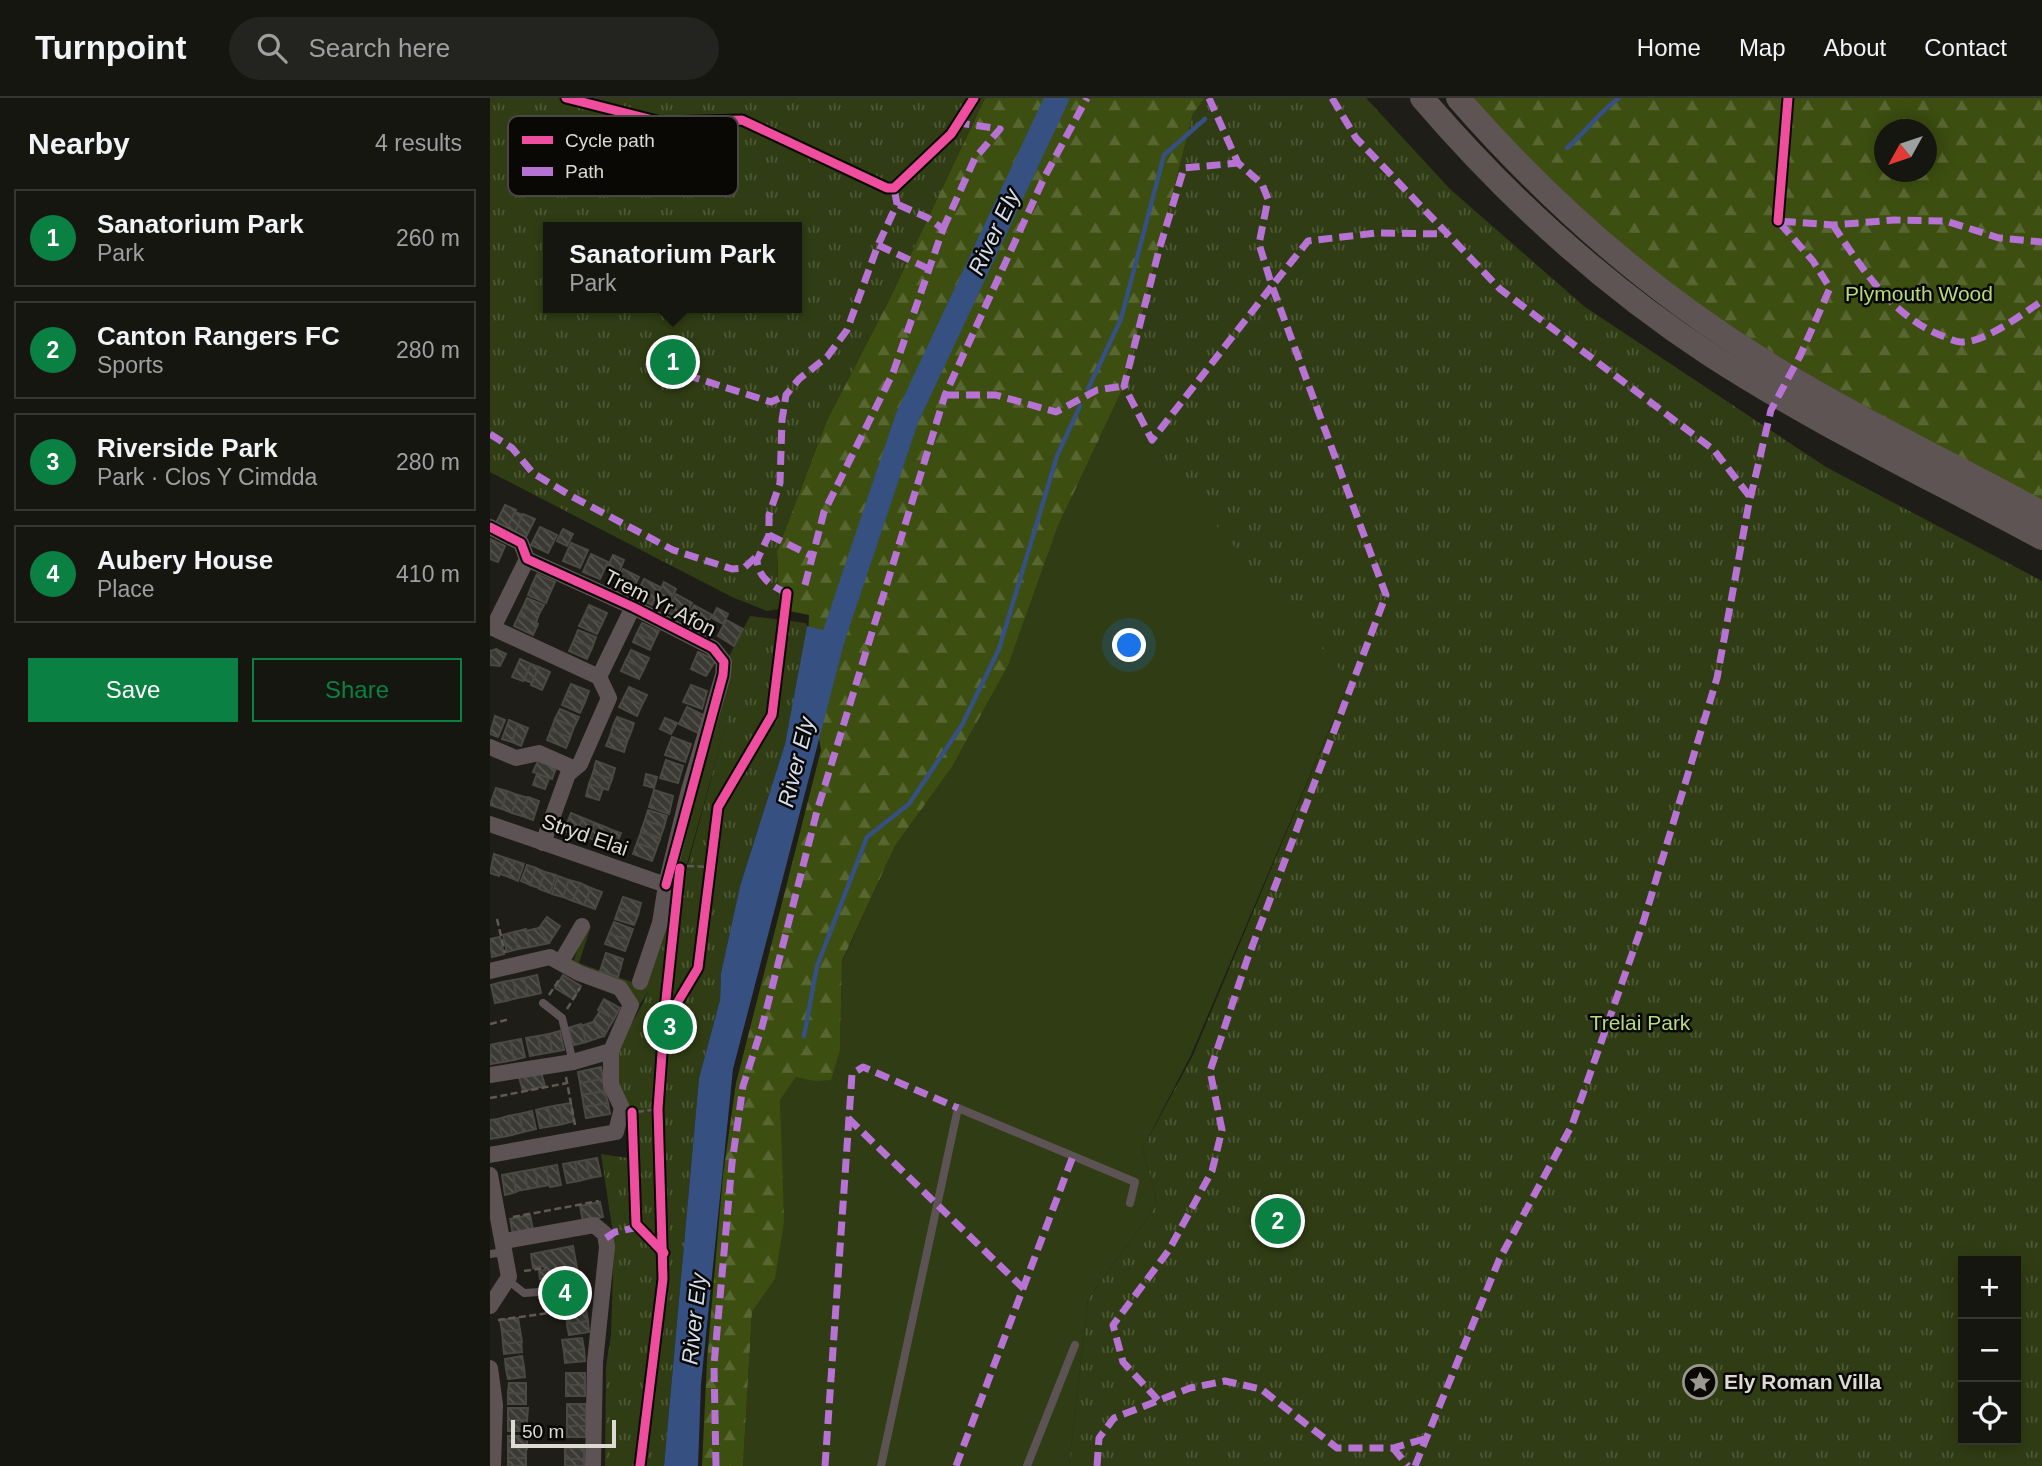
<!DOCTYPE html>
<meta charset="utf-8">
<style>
:root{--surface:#161611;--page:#23231f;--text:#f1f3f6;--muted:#9e9f9f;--line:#353531;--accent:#0b8043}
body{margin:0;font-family:Helvetica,sans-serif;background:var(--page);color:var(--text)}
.controls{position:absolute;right:21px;bottom:21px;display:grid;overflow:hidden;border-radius:0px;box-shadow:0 4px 18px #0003}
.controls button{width:63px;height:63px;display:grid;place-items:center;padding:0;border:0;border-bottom:2px solid var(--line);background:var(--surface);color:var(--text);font:35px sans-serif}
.compass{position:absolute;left:1384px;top:21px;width:63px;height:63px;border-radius:50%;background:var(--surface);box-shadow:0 4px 18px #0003;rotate:230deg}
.scale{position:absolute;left:21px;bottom:18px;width:105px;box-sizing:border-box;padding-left:7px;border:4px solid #dcdad3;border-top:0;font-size:19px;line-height:24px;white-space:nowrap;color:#dcdad3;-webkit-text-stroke:5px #090805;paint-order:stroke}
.you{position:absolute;left:640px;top:548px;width:24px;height:24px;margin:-18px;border:5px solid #fff;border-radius:50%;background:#1a73e8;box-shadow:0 0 0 10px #1a73e833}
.badge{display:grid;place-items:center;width:46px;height:46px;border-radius:50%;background:var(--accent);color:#fff;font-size:23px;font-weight:700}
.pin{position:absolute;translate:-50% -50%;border:4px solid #fff;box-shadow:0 2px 7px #0006}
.popup{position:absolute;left:53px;top:124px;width:259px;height:91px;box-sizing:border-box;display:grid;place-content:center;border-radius:0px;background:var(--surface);filter:drop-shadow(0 2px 5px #0005);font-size:23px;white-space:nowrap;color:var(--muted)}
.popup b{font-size:26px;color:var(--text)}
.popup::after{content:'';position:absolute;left:50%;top:100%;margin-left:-14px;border:14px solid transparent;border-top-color:var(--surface)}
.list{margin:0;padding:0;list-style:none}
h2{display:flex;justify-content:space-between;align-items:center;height:91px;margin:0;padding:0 28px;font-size:30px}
h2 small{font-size:23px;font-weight:400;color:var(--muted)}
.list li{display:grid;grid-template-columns:46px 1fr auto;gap:21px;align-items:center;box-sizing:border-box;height:98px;margin:0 14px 14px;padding:0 14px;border:2px solid var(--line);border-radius:0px}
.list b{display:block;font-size:26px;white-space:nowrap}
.list p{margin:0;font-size:23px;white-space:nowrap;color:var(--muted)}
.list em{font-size:23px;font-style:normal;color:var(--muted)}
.actions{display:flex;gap:14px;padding:21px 28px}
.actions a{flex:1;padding:16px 0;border:2px solid var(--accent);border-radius:0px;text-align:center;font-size:24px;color:var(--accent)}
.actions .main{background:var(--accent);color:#fff}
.icon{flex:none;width:38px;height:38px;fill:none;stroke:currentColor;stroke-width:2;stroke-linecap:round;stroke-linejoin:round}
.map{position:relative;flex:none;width:1552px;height:1368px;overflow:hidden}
header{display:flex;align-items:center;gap:42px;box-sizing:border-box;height:98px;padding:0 35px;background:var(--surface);border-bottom:2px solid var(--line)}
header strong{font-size:33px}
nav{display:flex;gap:38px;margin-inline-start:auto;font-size:24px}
.search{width:490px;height:63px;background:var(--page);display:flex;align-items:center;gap:18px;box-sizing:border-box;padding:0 24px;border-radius:38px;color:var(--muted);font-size:26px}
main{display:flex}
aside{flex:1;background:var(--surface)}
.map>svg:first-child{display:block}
.green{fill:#303d14}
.forest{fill:url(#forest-firs);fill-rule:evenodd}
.park{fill:url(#park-tufts);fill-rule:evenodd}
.water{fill:#365081}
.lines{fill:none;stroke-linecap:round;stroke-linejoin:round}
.stream{stroke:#365081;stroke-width:4.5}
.river{stroke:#365081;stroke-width:24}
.building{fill:url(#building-back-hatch);stroke:#4b4944;stroke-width:2}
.path{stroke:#5f5858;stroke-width:2.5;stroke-dasharray:7 3.5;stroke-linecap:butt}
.service{stroke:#5d5355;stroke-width:8}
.minor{stroke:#5d5355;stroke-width:16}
.primary{stroke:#5e5453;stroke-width:24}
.quiet{stroke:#b673d3;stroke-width:7;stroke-dasharray:14 7;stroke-linecap:butt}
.cycleway-casing{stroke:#090805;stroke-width:13}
.cycleway{stroke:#ef4d9e;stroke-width:9}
.labels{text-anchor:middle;stroke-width:5;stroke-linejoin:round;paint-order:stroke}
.park-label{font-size:21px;fill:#b8da7c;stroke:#090805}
.street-label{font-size:21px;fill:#dcdad3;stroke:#090805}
.poi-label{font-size:21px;font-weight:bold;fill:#dcdad3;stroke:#090805;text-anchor:start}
.water-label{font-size:23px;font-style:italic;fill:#d4ddee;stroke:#090805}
.key{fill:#090805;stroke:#484743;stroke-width:2}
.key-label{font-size:19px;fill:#dcdad3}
</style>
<header>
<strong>Turnpoint</strong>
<div class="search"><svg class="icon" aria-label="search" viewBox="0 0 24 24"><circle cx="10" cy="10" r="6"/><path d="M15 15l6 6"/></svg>Search here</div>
<nav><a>Home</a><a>Map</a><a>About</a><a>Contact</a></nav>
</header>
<main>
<aside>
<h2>Nearby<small>4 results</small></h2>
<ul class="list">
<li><span class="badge">1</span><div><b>Sanatorium Park</b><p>Park</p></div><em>260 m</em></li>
<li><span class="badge">2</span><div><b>Canton Rangers FC</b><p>Sports</p></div><em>280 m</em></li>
<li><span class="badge">3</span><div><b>Riverside Park</b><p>Park · Clos Y Cimdda</p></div><em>280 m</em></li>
<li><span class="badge">4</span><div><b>Aubery House</b><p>Place</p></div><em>410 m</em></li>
</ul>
<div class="actions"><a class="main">Save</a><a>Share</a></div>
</aside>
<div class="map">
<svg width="1552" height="1368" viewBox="0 0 1552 1368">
<defs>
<pattern id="forest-firs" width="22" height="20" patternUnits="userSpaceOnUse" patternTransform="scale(1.75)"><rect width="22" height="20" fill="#3c4e10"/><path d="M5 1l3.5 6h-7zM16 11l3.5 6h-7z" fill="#586732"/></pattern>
<pattern id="park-tufts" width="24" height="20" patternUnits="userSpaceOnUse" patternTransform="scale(1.75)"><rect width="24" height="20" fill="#303d14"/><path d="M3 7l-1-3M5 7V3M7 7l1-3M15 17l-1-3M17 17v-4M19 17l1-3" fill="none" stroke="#4d5835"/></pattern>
<pattern id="building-back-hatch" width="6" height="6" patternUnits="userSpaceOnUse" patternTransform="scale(1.75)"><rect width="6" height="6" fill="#3a3934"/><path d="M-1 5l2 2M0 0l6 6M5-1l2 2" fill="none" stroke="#565550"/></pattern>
</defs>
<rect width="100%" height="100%" fill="#1e1d17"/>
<g class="green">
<path d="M 634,288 L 860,583 L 701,957 L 652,1052 L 665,1092 L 666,1108 L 598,1201 L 579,1368 L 253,1368 L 262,1214 L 285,1181 L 291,1056 L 290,1002 L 306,978 L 324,983 L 350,952 L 352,864 L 405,748 L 462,669 L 518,568 L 568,428 Z"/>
<path d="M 245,547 L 257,552 L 197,766 L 188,764 L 238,560 Z"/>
<path d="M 179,807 L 181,807 L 170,863 L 160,891 L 146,912 L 83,864 L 96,829 L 86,822 L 101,828 L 89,865 L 153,888 Z"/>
</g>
<g class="forest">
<path d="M 495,0 L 715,0 L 703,16 L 634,288 L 568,428 L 518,568 L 462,669 L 405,748 L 352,863 L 350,952 L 341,982 L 324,983 L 306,979 L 290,1002 L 294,1123 L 285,1181 L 262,1214 L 253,1368 L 212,1368 L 217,1262 L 233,1077 L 246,985 L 331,652 L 317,567 L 319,517 L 289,511 L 287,453 L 337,322 L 397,206 Z"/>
<path d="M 982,0 L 1552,0 L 1552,403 C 1424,334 1292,270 1176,182 C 1106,128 1041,66 982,0 ZM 1394,32 L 1436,32 L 1436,74 L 1394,74 Z"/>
</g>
<g class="park">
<path d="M 0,0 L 495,0 L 397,206 L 337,322 L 287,453 L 289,511 L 277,513 L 242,499 L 0,374 ZM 307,129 L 307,210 L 59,210 L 59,129 Z"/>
<path d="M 715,0 L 876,0 L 960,91 L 1095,209 L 1336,369 L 1552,483 L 1552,1368 L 579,1368 L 598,1201 L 666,1108 L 665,1092 L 652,1052 L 703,957 L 860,583 L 675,368 L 634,288 L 703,16 ZM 1526,1163 L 1526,1342 L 1473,1342 L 1473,1163 Z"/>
<path d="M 260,518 L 316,525 L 317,528 L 295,646 L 250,788 L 231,875 L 230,902 L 209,980 L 174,1368 L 115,1368 L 116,1269 L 121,1237 L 124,1142 L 111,1056 L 138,1060 L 138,1036 L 145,1036 L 143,1012 L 138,1011 C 108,954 143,935 161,887 C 171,861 175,834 181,807 L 187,808 L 193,770 L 197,770 L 256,552 L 245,547 Z"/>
</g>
<path class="water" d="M 317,528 L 356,538 L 243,971 L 211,1286 L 208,1368 L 174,1368 L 209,980 L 230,902 L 231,875 L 250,788 L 295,646 Z"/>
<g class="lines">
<g class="stream">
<path d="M 1077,50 C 1096,34 1109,14 1129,0"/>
<path d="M 598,291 L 631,221 L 674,57 L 715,21"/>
<path d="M 314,938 L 327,868 L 377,739 L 419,706 L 472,627 L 509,551 L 567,358 L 590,308"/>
</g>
<path class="river" d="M 334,567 L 417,320 L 567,0"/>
</g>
<g class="building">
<path d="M 15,407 L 26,412 L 17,430 L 6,425 Z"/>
<path d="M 25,414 L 33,417 L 25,434 L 17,430 Z"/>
<path d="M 33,416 L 45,421 L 36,439 L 25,434 Z"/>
<path d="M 50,429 L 67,437 L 58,455 L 41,447 Z"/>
<path d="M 73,431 L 83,436 L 77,448 L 67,443 Z"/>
<path d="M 0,441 L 15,448 L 8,464 L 0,461 Z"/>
<path d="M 81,445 L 98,452 L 90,470 L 73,463 Z"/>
<path d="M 101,456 L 118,464 L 110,481 L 93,474 Z"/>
<path d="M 123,457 L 134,462 L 129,474 L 118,468 Z"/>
<path d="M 133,471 L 149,479 L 141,496 L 125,488 Z"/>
<path d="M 47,476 L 65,484 L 60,495 L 42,487 Z"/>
<path d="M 154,481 L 170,489 L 162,507 L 145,499 Z"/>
<path d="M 174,484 L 186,491 L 181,501 L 169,495 Z"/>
<path d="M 42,487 L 60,495 L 56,505 L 38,497 Z"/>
<path d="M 186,496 L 202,505 L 193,522 L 177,514 Z"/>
<path d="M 37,500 L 54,507 L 49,516 L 33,509 Z"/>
<path d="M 99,507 L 117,515 L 112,526 L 94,518 Z"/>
<path d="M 204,507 L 222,517 L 213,533 L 194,526 Z"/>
<path d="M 33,509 L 49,516 L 46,525 L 29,517 Z"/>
<path d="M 227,510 L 238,516 L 233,526 L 222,520 Z"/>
<path d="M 29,517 L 48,526 L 43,537 L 24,528 Z"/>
<path d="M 94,518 L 112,526 L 107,536 L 89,528 Z"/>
<path d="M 236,522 L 253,531 L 244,548 L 228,538 Z"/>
<path d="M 152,525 L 169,533 L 164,543 L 147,535 Z"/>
<path d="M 88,532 L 106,539 L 102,550 L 84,542 Z"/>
<path d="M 147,535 L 164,543 L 160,552 L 143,544 Z"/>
<path d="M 84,542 L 102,550 L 97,561 L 79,553 Z"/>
<path d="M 6,551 L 16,556 L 10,568 L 0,567 L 0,553 Z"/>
<path d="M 141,552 L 159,560 L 154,571 L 136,562 Z"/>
<path d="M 208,554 L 226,562 L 216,578 L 201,571 Z"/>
<path d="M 30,561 L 41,566 L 33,583 L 22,579 Z"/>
<path d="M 136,562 L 154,571 L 149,581 L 131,573 Z"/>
<path d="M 41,566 L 49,569 L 42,585 L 34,582 Z"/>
<path d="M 49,569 L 60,574 L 52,592 L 41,587 Z"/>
<path d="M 81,586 L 99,593 L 95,604 L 76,597 Z"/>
<path d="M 201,587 L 217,593 L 212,611 L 193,604 Z"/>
<path d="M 139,589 L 157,597 L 152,607 L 134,599 Z"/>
<path d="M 76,597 L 95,604 L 90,615 L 72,607 Z"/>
<path d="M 134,599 L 152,607 L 147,618 L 129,609 Z"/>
<path d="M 197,609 L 215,618 L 208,635 L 189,626 Z"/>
<path d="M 70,611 L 89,619 L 84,629 L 65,621 Z"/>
<path d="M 5,618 L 15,622 L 8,639 L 0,636 Z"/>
<path d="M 127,619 L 144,625 L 141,634 L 123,628 Z"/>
<path d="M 175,620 L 187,625 L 181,636 L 170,631 Z"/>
<path d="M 65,621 L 84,629 L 80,640 L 61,632 Z"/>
<path d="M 19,622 L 28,626 L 22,644 L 12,641 Z"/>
<path d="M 28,626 L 38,630 L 31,648 L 22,644 Z"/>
<path d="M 123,628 L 141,634 L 137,644 L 120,638 Z"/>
<path d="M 61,632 L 80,640 L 76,650 L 57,642 Z"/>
<path d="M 120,638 L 137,644 L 134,654 L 116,648 Z"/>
<path d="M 182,639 L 201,646 L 195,664 L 175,657 Z"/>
<path d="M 176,662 L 193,668 L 188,685 L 170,680 Z"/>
<path d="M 48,663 L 66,670 L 62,681 L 43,674 Z"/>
<path d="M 106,663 L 125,670 L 122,681 L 103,675 Z"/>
<path d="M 103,675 L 122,681 L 118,692 L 99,686 Z"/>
<path d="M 47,676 L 59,680 L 55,691 L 43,687 Z"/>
<path d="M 156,676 L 167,679 L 164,690 L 154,687 Z"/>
<path d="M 99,686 L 113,690 L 109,702 L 96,698 Z"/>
<path d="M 6,690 L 17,693 L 12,711 L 0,707 Z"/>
<path d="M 164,692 L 183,698 L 179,716 L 159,709 Z"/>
<path d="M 17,693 L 28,697 L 22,715 L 12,711 Z"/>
<path d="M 28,697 L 38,700 L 32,718 L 22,715 Z"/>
<path d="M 38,699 L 49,703 L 43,722 L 32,718 Z"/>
<path d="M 158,712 L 177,718 L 174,729 L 155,722 Z"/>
<path d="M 81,715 L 93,720 L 86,738 L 74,733 Z"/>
<path d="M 93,720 L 105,725 L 98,742 L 86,738 Z"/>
<path d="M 155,722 L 174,729 L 170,740 L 151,733 Z"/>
<path d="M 105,725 L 113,728 L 107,743 L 99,740 Z"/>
<path d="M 113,728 L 122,732 L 116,747 L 107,743 Z"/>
<path d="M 122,732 L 131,735 L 125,750 L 116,747 Z"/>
<path d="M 151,734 L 170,741 L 166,752 L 147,745 Z"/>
<path d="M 147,745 L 166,752 L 162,763 L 143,756 Z"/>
<path d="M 4,756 L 16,760 L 9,778 L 0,775 Z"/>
<path d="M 16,760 L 25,763 L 19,779 L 10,776 Z"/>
<path d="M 25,763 L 34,766 L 28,783 L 19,779 Z"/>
<path d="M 37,767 L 46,770 L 40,787 L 31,783 Z"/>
<path d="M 46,770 L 55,774 L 49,790 L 40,787 Z"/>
<path d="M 55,774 L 66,777 L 60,795 L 49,791 Z"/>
<path d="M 68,778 L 79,782 L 73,799 L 62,796 Z"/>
<path d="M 79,782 L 90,785 L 83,803 L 73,799 Z"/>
<path d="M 90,785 L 101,790 L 94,807 L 83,803 Z"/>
<path d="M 101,790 L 112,794 L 105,811 L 94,807 Z"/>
<path d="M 133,799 L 151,805 L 148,817 L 129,810 Z"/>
<path d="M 129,810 L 148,817 L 144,827 L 125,821 Z"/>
<path d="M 57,819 L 70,828 L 59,845 L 49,830 Z"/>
<path d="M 124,824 L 143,831 L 139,842 L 119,836 Z"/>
<path d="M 49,830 L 59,845 L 40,849 L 36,833 Z"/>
<path d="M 36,831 L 40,849 L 28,851 L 24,834 Z"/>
<path d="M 24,834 L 28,851 L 17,854 L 13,837 Z"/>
<path d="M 119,836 L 139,842 L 135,853 L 115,846 Z"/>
<path d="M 10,839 L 14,856 L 2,859 L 0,841 Z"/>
<path d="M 116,855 L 133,861 L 128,879 L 110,873 Z"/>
<path d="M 47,877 L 51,895 L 38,898 L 34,880 Z"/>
<path d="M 73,877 L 91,888 L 83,901 L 65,890 Z"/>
<path d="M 34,880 L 38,898 L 27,900 L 23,882 Z"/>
<path d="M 23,882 L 27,900 L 16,903 L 12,884 Z"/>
<path d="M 12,884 L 16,903 L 5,905 L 1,887 Z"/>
<path d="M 114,901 L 130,910 L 124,921 L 108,912 Z"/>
<path d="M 110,913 L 124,921 L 114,938 L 103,924 Z"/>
<path d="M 103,924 L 114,938 L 96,944 L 91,928 Z"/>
<path d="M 91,926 L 96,944 L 84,947 L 78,930 Z"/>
<path d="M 70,933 L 74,952 L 62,954 L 59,936 Z"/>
<path d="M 59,936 L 62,954 L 51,956 L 48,938 Z"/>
<path d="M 48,938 L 51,956 L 40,958 L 36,940 Z"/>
<path d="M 31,941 L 35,959 L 24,962 L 20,943 Z"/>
<path d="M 20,943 L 24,962 L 13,964 L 9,945 Z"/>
<path d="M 9,945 L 13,964 L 1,966 L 0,947 Z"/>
<path d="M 111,969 L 113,981 L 90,985 L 88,974 Z"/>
<path d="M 51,974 L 55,988 L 33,993 L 29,979 Z"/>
<path d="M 113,981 L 115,993 L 92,997 L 90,985 Z"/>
<path d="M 115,993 L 118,1005 L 94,1009 L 92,997 Z"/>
<path d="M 81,1005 L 84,1023 L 73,1026 L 69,1007 Z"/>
<path d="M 118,1005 L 120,1016 L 96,1020 L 94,1009 Z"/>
<path d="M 69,1007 L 73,1026 L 62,1028 L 58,1009 Z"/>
<path d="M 58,1009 L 62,1028 L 50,1030 L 46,1012 Z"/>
<path d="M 42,1013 L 46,1031 L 33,1034 L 29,1016 Z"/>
<path d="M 29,1016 L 33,1034 L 22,1037 L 18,1018 Z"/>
<path d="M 18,1018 L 22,1037 L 12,1039 L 8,1021 Z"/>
<path d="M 8,1021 L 12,1039 L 0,1041 L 0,1022 Z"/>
<path d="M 107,1060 L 111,1078 L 100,1080 L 96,1062 Z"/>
<path d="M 96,1062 L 100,1080 L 89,1083 L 85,1064 Z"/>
<path d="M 85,1064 L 89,1083 L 77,1085 L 73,1066 Z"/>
<path d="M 67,1067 L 71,1087 L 60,1089 L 56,1069 Z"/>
<path d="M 56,1069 L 59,1087 L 48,1089 L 45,1071 Z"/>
<path d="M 45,1071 L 48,1089 L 38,1091 L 34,1073 Z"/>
<path d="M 34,1073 L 38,1091 L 26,1093 L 23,1075 Z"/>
<path d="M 23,1075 L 26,1094 L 15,1097 L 12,1077 Z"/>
<path d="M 110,1104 L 113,1119 L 93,1123 L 90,1108 Z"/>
<path d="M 40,1117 L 43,1132 L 23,1136 L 20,1121 Z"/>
<path d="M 83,1148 L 94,1209 L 62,1214 L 56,1180 L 50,1181 L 49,1173 L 55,1172 L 54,1168 L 43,1170 L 41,1156 Z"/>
<path d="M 96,1212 L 98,1223 L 77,1226 L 76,1214 Z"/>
<path d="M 28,1220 L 30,1232 L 12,1234 L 10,1222 Z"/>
<path d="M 98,1223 L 99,1234 L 79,1237 L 77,1226 Z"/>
<path d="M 30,1232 L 32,1244 L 13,1246 L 12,1234 Z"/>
<path d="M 92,1240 L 94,1251 L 74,1254 L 72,1242 Z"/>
<path d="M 31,1244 L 32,1254 L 14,1256 L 13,1246 Z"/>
<path d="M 94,1251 L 95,1263 L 75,1265 L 74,1254 Z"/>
<path d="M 32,1258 L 34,1269 L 16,1271 L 15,1261 Z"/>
<path d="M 34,1269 L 35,1279 L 18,1281 L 16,1271 Z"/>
<rect x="76" y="1275" width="19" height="12"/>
<path d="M 19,1285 L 36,1285 L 36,1296 L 18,1295 Z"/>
<rect x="76" y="1287" width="19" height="11"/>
<path d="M 18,1295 L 36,1296 L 36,1306 L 18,1306 Z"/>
<rect x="77" y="1306" width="19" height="11"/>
<path d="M 18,1310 L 38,1310 L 37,1322 L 18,1322 Z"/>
<rect x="77" y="1317" width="19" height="11"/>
<rect x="18" y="1322" width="19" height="11"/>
<rect x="77" y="1328" width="19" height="11"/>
<path d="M 18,1338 L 37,1338 L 37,1351 L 18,1350 Z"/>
<rect x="18" y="1350" width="18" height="10"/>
<rect x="75" y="1350" width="19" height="11"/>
<rect x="18" y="1360" width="18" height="8"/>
<rect x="75" y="1361" width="19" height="7"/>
</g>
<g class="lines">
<g class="path">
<path d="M 197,768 L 221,769"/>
<path d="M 7,821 L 15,855"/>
<path d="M 59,897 L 69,882"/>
<path d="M 77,911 L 90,890"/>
<path d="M 0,926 L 20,921"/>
<path d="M 76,979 L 85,1027"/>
<path d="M 0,1000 L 77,985"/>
<path d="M 147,1014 L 168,1011"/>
<path d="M 23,1119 L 109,1103"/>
<path d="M 34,1173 L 55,1170"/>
<path d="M 8,1222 L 95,1210"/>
<path d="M 143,1368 L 151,1362"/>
</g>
<g class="service">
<path d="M 53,905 L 72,920 L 83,964"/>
<path d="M 0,1156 L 15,1154"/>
<path d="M 19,1183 L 34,1195 L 49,1194"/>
<path d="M 391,1368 L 468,1010 L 645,1084 L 640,1105"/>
<path d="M 537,1368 L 585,1247"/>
</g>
<g class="minor">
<path d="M 0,429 L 31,445 L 37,461 L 143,509 L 223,550 L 234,564 L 233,577 L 199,692 L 176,787 L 170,825 L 150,884"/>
<path d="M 0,529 L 3,530 L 37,461"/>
<path d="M 3,530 L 109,579"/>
<path d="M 0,649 L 26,660 L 49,655 L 83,670"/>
<path d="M 0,726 L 176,787"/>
<path d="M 53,745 L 78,676 L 90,666 L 119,600 L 109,579 L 143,509"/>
<path d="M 71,864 L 92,828"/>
<path d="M 0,873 L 60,859 L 89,875 L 130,890 L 141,907 L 121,953 L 83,964 L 0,977"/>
<path d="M 0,1057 L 126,1034 L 132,1010 L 121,987 L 121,953"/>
<path d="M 0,1077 L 19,1179 L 0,1208"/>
<path d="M 14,1143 L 104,1127 L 115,1136 L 117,1149 L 105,1264 L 103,1368"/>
<path d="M 0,1270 L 5,1307 L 3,1368"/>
</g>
<g class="primary">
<path d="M 932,0 C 1016,98 1111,185 1219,256 C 1325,325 1441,380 1552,440"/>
<path d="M 968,0 C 1057,102 1161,194 1277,265 C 1366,320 1460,365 1552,415"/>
</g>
<g class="quiet">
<path d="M 719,0 L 748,65 L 772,86 L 778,101 L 769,146 L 782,188 L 662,342 L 634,288 L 669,152 L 694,70 L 748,65"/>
<path d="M 842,0 L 866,40 L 1010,191 L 1224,352 L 1260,399"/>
<path d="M 1343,127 C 1371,169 1401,217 1450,237 C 1456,239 1465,244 1471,244 C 1495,245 1532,216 1552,203"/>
<path d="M 453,131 L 485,60 L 510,31 L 469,25"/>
<path d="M 388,147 L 439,171"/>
<path d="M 156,264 L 281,304 L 296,297"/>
<path d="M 455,297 L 506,297 L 566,314 L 607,292 L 634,288"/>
<path d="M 0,336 L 22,350 L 43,375 L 81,398 L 183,452 L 242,471 L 254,470 L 268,457"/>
<path d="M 279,437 L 322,458"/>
<path d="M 315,487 L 334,414 L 403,275 L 453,131 L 438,120 L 407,106"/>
<path d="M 297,495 C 283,489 268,480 267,462 L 279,437 L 279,417 L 290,385 L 292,322 L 296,297 L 309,281 L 337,259 L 357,232 L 388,147 L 407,106 L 404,90"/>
<path d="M 358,1020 L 534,1191"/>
<path d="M 116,1140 L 125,1134 L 149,1129"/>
<path d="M 668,1302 L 633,1264 L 623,1227 L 679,1152 L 722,1073 L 732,1032 L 720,973 L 757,862 L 896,497 L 782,188 L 818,143 L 886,135 L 958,136"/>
<path d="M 903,1350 L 918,1368"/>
<path d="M 226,1368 L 224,1267 L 242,1065 L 253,988 L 272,929 L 327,713 L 455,297 L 554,80 L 597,0"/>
<path d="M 335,1368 L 362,976 L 373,969 L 468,1010"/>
<path d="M 466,1368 L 583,1058"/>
<path d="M 607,1368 L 609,1340 L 624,1320 L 700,1290 L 735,1283 L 771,1291 L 847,1350 L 903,1350 L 934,1341"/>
<path d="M 925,1368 L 1009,1162 L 1082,1027 L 1153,825 L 1227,580 L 1258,410 L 1281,312 L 1310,258 L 1340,190 L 1323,163 L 1288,123 L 1343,127 L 1404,122 L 1456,123 L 1509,140 L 1552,144"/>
</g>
<g class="cycleway-casing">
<g id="cycleway">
<path d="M 76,0 L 171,24 L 252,22 L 397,90 L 404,90 L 461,36 L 484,0"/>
<path d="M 1288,123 L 1298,0"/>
<path d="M 0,429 L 31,445 L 37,461 L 143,509 L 223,550 L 234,564 L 233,577 L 176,787"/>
<path d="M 174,920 L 190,770"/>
<path d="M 142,1014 L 146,1126 L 174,1155"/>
<path d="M 150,1368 L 173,1181 L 168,1011 L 174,927 L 208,870 L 228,709 L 282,617 L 297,495"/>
</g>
</g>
<use href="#cycleway" class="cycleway"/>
</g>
<defs>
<g id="sight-ring" transform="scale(1.75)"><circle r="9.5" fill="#090805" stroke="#9a9891" stroke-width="1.5"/><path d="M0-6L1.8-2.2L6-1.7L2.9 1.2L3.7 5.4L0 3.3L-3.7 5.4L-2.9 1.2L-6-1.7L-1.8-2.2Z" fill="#9a9891"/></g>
</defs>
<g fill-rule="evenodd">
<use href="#sight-ring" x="1210" y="1284"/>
</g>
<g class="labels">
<g class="park-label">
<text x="1429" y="203">Plymouth Wood</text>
<text x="1150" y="932">Trelai Park</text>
</g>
<g class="street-label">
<text transform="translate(170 505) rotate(27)" y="7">Trem Yr Afon</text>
<text transform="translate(95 737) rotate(19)" y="7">Stryd Elai</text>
</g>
<g class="poi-label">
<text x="1234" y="1291">Ely Roman Villa</text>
</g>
<g class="water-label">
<text transform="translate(504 134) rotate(-65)" y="8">River Ely</text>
<text transform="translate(306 664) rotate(-76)" y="8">River Ely</text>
<text transform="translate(204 1221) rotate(-84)" y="8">River Ely</text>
</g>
</g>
<rect x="18" y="18" width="230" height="80" rx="10" class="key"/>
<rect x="32" y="38" width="31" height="8" fill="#ef4d9e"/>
<rect x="32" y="69" width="31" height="9" fill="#b673d3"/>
<g class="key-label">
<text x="75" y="49">Cycle path</text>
<text x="75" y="80">Path</text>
</g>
</svg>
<div class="controls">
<button>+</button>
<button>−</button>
<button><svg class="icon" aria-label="locate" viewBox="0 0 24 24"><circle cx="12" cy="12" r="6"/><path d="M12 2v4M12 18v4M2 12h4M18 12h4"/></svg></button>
</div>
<svg class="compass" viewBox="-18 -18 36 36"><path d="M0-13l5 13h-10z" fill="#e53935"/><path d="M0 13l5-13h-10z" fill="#9e9f9f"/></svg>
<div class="scale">50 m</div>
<div class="you"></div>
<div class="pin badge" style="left:183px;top:264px">1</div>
<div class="popup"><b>Sanatorium Park</b>Park</div>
<div class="pin badge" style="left:788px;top:1123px">2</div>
<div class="pin badge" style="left:180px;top:929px">3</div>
<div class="pin badge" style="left:75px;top:1195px">4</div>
</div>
</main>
